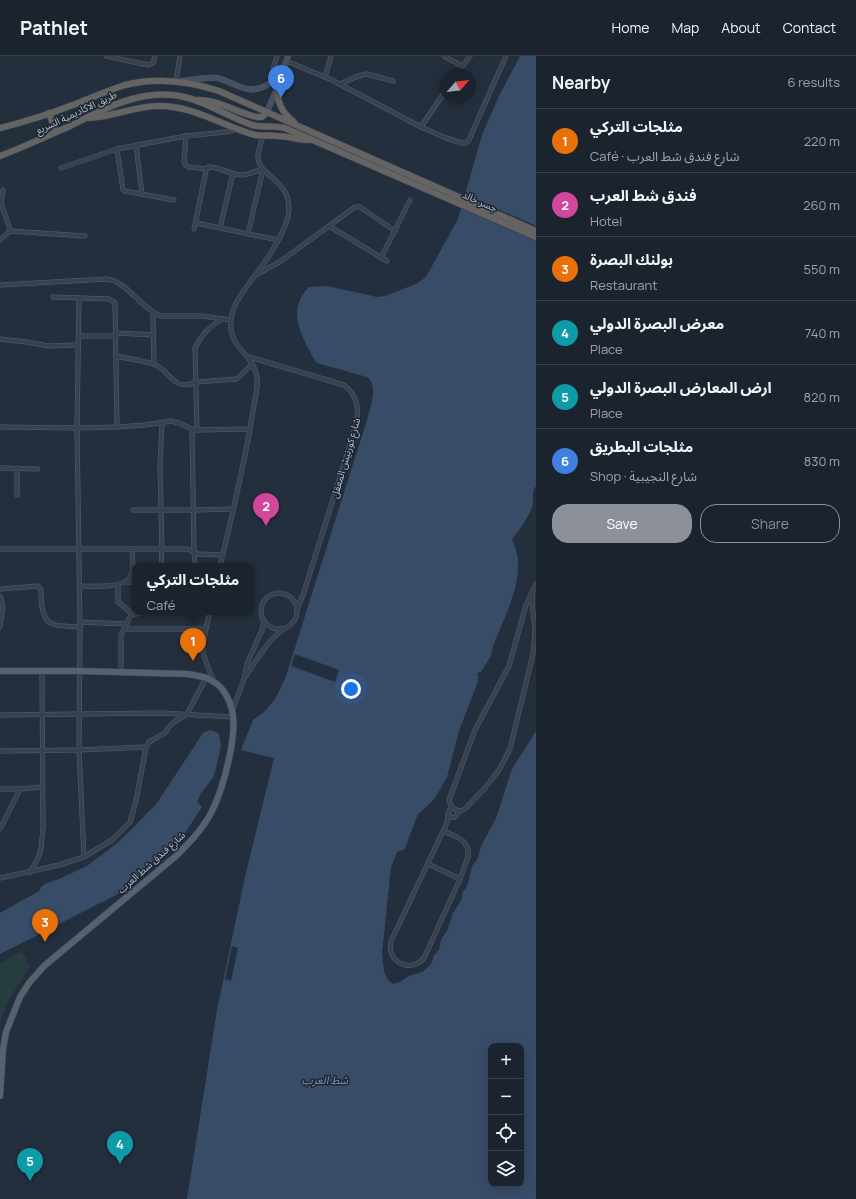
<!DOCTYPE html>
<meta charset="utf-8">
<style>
:root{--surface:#1b232e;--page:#242b36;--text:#f1f3f6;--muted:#a0a4aa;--line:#39404a;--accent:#8c9099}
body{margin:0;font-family:Manrope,"Noto Sans Arabic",sans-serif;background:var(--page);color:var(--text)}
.controls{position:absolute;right:12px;bottom:12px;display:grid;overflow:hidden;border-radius:8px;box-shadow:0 2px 10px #0003}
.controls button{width:36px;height:36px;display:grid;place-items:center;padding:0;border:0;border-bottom:1px solid var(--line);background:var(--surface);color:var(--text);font:20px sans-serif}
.compass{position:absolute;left:440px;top:12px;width:36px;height:36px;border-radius:50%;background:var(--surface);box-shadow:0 2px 10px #0003;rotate:62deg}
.you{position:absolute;left:351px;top:633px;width:14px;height:14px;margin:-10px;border:3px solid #fff;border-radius:50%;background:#1a73e8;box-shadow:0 0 0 6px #1a73e833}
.badge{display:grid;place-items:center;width:26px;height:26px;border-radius:50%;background:var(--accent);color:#fff;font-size:13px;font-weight:700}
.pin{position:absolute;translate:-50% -33px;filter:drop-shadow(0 1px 2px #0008)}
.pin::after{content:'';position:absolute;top:21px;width:14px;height:12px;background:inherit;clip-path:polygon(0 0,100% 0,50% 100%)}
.popup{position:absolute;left:132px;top:507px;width:122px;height:52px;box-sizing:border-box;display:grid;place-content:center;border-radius:8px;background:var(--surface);filter:drop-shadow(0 1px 3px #0005);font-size:13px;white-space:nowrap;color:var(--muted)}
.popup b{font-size:15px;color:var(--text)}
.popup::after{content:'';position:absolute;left:50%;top:100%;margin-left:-8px;border:8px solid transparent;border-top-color:var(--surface)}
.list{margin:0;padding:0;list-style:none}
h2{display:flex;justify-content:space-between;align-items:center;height:52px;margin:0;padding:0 16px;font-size:17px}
h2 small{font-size:13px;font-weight:400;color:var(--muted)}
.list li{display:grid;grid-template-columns:26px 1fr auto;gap:12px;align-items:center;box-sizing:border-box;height:64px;padding:0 16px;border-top:1px solid var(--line)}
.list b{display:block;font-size:15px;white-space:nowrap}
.list p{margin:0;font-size:13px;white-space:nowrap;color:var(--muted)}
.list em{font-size:13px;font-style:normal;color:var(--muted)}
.actions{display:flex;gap:8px;padding:12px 16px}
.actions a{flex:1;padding:9px 0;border:1px solid var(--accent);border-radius:16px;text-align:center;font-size:14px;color:var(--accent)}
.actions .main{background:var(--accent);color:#fff}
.icon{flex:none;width:22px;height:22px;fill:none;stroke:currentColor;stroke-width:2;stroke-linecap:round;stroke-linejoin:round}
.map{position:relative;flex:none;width:536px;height:1143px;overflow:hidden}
header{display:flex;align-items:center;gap:24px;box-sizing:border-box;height:56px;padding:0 20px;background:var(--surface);border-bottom:1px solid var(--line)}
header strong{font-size:19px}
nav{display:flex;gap:22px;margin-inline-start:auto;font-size:14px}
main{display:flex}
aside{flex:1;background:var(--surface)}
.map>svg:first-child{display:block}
.green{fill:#263c3f}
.water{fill:#394c67;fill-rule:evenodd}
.pier{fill:#242f3e}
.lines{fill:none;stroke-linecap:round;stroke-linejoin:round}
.minor-casing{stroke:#565f6c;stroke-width:5}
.secondary-casing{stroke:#565f6c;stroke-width:6}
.primary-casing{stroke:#414a57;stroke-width:7}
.trunk-casing{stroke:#434c59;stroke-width:7}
.minor{stroke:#38414e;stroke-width:4}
.secondary{stroke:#465061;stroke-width:5.5}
.primary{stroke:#56606e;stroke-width:6}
.trunk{stroke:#656462;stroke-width:6}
.labels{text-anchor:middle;stroke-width:3;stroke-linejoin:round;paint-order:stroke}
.street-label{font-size:10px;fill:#b4bcc9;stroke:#1d2633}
.water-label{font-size:11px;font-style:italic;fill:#7c92b1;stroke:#1d2633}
</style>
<header>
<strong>Pathlet</strong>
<nav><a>Home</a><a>Map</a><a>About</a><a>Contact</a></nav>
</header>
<main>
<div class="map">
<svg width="536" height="1143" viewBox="0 0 536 1143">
<rect width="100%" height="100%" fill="#242f3e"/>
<path class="green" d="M 22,895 L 30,910 L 7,947 L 0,966 L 0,907 Z"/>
<g class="water">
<path d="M 520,0 L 536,0 L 536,430 C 530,438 535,442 532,451 C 530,458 518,477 512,483 C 515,491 518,498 518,507 C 519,536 502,566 492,593 L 491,600 L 481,616 L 477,617 L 478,621 L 478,625 L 459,675 L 447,721 L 435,742 L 423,754 L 418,758 L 405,792 L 403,794 L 397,796 L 391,811 L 382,897 L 384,916 L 388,924 L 393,928 L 400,926 L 409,920 L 422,916 L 426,913 L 431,908 L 434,899 L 439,894 L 441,884 L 447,875 L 452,861 L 452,859 L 462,842 L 462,837 L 466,832 L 469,824 L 472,810 L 477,804 L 479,798 L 481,790 L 496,762 L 512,713 L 536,675 L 536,1143 L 187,1143 L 217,954 L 245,821 L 274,702 L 241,694 L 253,664 L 264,656 L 275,643 L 285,623 L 367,364 C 370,352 379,330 367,321 L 317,307 C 312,301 310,295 306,288 C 296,267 291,250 309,231 L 327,230 L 377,241 L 385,240 L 416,228 L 426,221 L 458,163 L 482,79 L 499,40 ZM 491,990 L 521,990 L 521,1128 L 491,1128 Z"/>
<path d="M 210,674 L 216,676 L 219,678 L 221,690 L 216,712 L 213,722 L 201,737 L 197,746 L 202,751 L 187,774 L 179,784 L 139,822 L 116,839 L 0,898 L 0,857 L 39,835 L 42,830 L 47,827 L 59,823 L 87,810 L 116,788 L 130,775 L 157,747 L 203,677 Z"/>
</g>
<g class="pier">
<path d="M 464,138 L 536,170 L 536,185 L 460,152 Z"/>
<path d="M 295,598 L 339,614 L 335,626 L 291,610 Z"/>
<path d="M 232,890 L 238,892 L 231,925 L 225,923 Z"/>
</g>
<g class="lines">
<g class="minor-casing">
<g id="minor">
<path d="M 106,0 L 148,9 L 153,7 L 155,0"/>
<path d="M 444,0 L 462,10"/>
<path d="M 286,5 L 332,24 L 421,71 L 446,82 L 462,87 L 466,87 L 469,84 L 471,79 L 506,0"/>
<path d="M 273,13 L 277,0"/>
<path d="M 457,18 L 470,0"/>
<path d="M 325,21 L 331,0"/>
<path d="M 176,25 L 180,0"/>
<path d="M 340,28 L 358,20 L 367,18 L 393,25"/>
<path d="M 421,71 L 446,34"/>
<path d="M 186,80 L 184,105 L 185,109 L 189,111 L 206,113"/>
<path d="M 136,89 L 142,138"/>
<path d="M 117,93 L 123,134 L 125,135 L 174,144"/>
<path d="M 61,112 L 117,93 L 186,80 L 226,76 L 238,73"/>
<path d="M 196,167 L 278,184"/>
<path d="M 329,170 L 387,205"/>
<path d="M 220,172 L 233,117"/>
<path d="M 194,173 L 206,115 L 208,111 C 219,110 230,119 242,119 C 249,119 256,115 263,113"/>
<path d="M 10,175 L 85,180"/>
<path d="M 248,178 L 263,113"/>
<path d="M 0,184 L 9,176 L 10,173 L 1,147 L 3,134"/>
<path d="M 381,202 L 410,144"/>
<path d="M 256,219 L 281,205 L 355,151 L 360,151 L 395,175"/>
<path d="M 0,229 L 107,223 C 128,226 141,253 161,260 L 202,260 L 231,264"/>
<path d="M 53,241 L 109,243 L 111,244 L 115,247 L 117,371"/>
<path d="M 79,242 L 77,372 L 80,571 L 79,694 L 84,801"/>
<path d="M 153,256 L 154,308"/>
<path d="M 116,277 L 154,279"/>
<path d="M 78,280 L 116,280"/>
<path d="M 0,283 L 26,286 L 49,290 L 77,289"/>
<path d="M 116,300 C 128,303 142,304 153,308 C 170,313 173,337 196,326 L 237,323 L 252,308"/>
<path d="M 246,300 L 344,329 C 358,340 359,353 356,369 L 336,434 L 303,539 L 297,553"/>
<path d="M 0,371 L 77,372 L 117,371 L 145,369 L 171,365 L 179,367 L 192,373 L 197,374 L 250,373"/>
<path d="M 192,373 L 194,496 L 195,510"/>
<path d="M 197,374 L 195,292 C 203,277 208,272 222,263"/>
<path d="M 0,412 L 38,413"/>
<path d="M 17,412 L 17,439"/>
<path d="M 133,454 L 194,454 L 234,453"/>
<path d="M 0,493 L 188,493 L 198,498 L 223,499"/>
<path d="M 161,510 L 162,493 L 160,409 L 162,367"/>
<path d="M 220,510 C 230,470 239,429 247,389 C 250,374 252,359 255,344 C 256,337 258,330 257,323 C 256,299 227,292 231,264 C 232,248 244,235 253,222 C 265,207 289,172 289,153 C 290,124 258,120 258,101 C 258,94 261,87 263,80"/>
<path d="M 126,526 L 135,526"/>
<path d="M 118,529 L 118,546 L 129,555 L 131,559"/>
<path d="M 79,530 C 91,530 124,533 130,521 C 135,514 132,502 132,493"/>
<path d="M 0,533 L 38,530 C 42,533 41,537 41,542 C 43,573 53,569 80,571"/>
<circle cx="279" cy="555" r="18"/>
<path d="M 0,540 L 3,550 L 0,571"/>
<path d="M 210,556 C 207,568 203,582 203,594 C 204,605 210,615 214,625"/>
<path d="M 80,566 L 127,568"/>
<path d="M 124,573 L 206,573"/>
<path d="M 121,616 L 121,579 L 131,559 L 145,556"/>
<path d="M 245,621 C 257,605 266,585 283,574"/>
<path d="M 233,653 L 244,623 L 247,608 L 262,574 L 264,565"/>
<path d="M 0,659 L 161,657 L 233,661"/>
<path d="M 0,695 L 79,694 L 146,691"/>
<path d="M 0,733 L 20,733 L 42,731"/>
<circle cx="453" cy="757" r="4.5"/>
<path d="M 454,753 L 451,750 L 449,744 L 455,728 L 475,674 L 509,610 L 526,549 L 536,528"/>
<path d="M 456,754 L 460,755 L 465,753 L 485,732 L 499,714 L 510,693 L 533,598 L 535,574 L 532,547 L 533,533"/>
<path d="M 0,773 L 20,733"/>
<path d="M 444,775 L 457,781 L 464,786 L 468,793 L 468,801 L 460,823 L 424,902 C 410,918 386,906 391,885 L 447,767 L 448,758"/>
<path d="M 428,808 L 460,823"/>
<path d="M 30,816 C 42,798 41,793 43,772 L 42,615"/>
<path d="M 0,822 L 59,809 L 84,801 L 112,784 L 130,766 L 136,745 L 146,691 L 149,686 L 165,677 L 168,672 L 174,666 L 187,658 L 206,622"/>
</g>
</g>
<g class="secondary-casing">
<g id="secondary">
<path d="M 182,25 C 194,24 205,21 217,22 C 226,24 234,29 243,32 C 262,38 277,24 285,8"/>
<path d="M 267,56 L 278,30 L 288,0"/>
</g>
</g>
<g class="primary-casing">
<path id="primary" d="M 0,615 L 80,615 L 188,618 C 197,620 207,620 214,626 C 223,631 230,644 232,654 C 238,679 223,734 211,757 C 202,774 189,787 176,800 L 44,910 L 29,927 L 20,941 L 6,976 L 3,993 L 0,1040"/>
</g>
<g class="trunk-casing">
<g id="trunk">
<path d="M 278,30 C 276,45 282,57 294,66"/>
<path d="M 198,44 C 220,44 237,57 257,61 L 262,61 L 267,56"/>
<path d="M 49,57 L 56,76"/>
<path d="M 89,62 C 113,61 135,50 158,50 C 192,49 223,70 255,79 C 262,80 270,79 277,80 C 288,80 298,84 309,84"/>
<path d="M 0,72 C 24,66 47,59 70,50 C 89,43 106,35 125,29 C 156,21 189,25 219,35 L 536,175"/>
<path d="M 0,100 C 24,91 47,80 70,70 C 102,54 136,35 173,39 C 201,42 226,60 252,69 C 263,72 274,69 285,72 L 536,181"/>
</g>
</g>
<use href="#minor" class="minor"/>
<use href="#secondary" class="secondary"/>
<use href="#primary" class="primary"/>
<use href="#trunk" class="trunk"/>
</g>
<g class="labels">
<g class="street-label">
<text transform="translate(76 56) rotate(-25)" y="4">طريق الاكاديمية السريع</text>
<text transform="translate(480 145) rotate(24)" y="4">جسر خالد</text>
<text transform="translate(345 402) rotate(-74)" y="4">شارع كورنيش المعقل</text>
<text transform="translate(151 806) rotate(-42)" y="4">شارع فندق شط العرب</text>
</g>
<g class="water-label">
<text x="325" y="1028">شط العرب</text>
</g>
</g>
</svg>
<div class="controls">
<button>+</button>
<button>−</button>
<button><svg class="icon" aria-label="locate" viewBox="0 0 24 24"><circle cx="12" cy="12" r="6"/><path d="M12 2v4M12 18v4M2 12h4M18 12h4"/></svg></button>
<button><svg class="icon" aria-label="layers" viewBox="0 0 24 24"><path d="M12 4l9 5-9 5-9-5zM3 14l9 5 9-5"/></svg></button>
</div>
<svg class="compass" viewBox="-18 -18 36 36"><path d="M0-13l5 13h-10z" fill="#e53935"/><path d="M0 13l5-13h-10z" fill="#a0a4aa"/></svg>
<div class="you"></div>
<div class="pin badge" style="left:193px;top:605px;background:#e8710a">1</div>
<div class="popup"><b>مثلجات التركي</b>Café</div>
<div class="pin badge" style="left:266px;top:470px;background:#d1479c">2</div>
<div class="pin badge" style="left:45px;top:886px;background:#e8710a">3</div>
<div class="pin badge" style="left:120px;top:1108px;background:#0f9aa8">4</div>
<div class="pin badge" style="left:30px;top:1125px;background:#0f9aa8">5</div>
<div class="pin badge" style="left:281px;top:42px;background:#3f7fe0">6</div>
</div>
<aside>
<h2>Nearby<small>6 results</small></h2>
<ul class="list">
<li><span class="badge" style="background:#e8710a">1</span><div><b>مثلجات التركي</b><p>Café · شارع فندق شط العرب</p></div><em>220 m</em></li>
<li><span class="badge" style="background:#d1479c">2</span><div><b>فندق شط العرب</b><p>Hotel</p></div><em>260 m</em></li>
<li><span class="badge" style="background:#e8710a">3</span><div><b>بولنك البصرة</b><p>Restaurant</p></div><em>550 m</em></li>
<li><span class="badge" style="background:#0f9aa8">4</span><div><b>معرض البصرة الدولي</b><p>Place</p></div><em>740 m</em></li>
<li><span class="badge" style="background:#0f9aa8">5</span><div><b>ارض المعارض البصرة الدولي</b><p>Place</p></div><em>820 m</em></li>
<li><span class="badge" style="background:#3f7fe0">6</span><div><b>مثلجات البطريق</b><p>Shop · شارع النجيبية</p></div><em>830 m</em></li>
</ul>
<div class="actions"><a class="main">Save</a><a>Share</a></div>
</aside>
</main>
